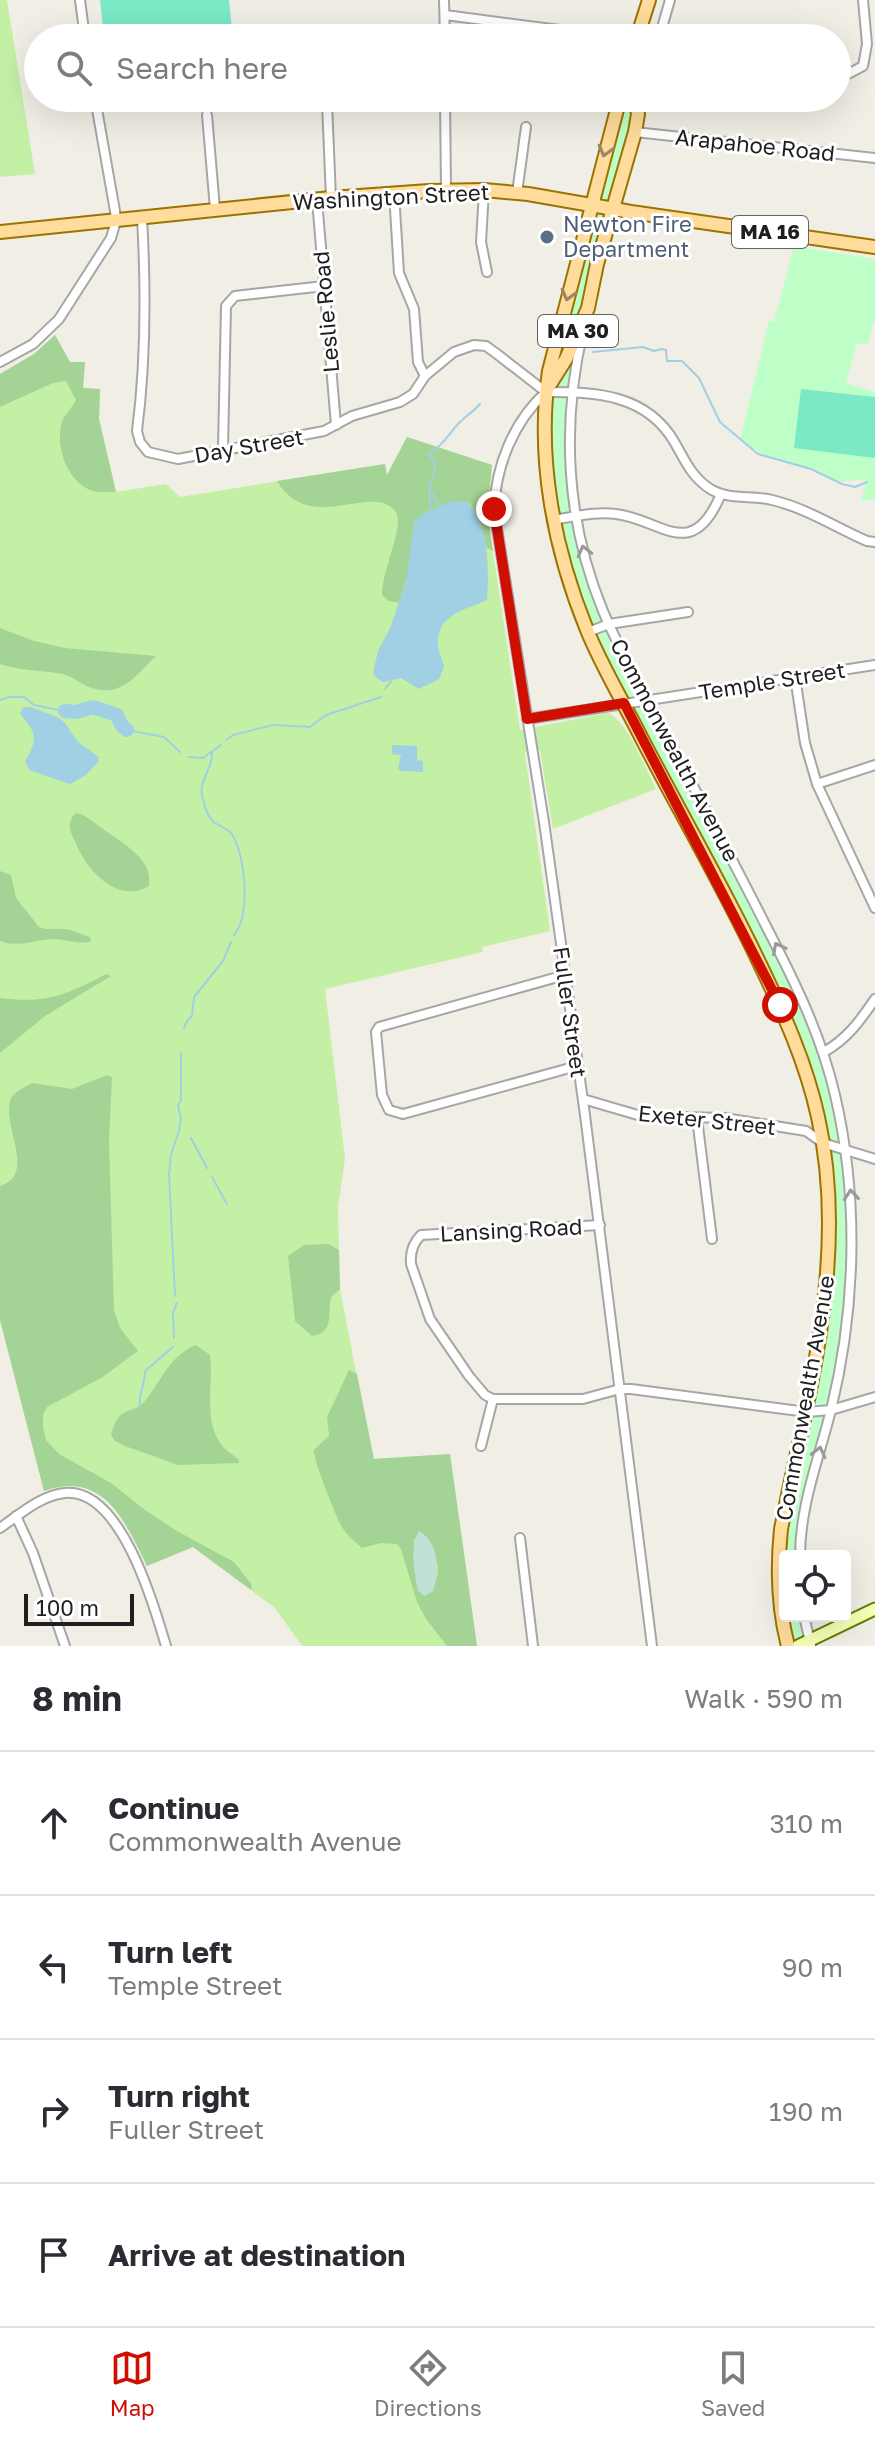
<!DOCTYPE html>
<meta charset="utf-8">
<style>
:root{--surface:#fff;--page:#f7f7f7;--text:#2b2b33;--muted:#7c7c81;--line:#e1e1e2;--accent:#cf1000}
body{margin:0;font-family:"Golos Text",sans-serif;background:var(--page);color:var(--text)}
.controls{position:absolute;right:24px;bottom:24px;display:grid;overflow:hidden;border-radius:8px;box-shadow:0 8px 32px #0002}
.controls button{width:72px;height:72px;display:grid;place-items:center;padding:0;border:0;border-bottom:2px solid var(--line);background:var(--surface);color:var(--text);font:40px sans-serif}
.scale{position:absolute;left:24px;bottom:20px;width:110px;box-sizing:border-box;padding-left:8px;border:4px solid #1f1f1f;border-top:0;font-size:22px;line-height:28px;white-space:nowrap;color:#1f1f1f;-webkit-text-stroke:6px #fff;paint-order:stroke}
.stop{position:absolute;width:24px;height:24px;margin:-18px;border:6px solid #cf1000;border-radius:50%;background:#fff}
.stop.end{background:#cf1000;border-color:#fff;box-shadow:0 2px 8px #0008}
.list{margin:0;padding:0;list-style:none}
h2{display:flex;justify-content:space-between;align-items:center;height:104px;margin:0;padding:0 32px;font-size:34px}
h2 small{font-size:26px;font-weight:400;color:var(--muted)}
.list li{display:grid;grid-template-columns:52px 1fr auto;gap:24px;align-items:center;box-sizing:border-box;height:144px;padding:0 32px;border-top:2px solid var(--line)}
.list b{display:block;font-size:30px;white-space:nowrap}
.list p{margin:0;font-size:26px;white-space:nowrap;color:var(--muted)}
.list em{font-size:26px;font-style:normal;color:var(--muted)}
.icon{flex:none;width:44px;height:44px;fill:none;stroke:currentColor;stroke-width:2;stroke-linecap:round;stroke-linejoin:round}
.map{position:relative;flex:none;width:875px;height:1646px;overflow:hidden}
.search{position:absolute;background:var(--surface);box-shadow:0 8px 32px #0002;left:24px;right:24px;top:24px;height:88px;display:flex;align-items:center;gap:20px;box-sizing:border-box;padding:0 28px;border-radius:44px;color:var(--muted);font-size:30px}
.sheet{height:680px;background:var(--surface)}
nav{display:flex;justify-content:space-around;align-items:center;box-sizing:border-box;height:112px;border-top:2px solid var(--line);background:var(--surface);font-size:22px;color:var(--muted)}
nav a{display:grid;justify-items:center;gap:4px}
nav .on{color:var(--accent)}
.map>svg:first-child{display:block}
.grass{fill:#c4f0a6}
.forest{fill:#a3d495;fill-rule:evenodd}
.wetland{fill:#c0e1d4}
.park{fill:#beffc8}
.pitch{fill:#7be8c6}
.water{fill:#a1cfe3}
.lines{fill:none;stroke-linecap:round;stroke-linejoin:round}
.stream{stroke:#a1cfe3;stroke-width:2}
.river{stroke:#a1cfe3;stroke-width:14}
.minor-casing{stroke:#a6a6a6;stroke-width:12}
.secondary-casing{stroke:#657d00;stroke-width:15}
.primary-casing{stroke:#9b7300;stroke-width:16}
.minor{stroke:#fff;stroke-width:8}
.secondary{stroke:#f5ffb5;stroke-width:11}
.primary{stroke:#ffdc9c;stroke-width:12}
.oneway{stroke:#9a8764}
.oneway2{stroke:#9a9a9a}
.route{stroke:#cf1000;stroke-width:10}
.service-dot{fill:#5c6f8a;stroke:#fff;stroke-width:3}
.labels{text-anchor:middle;stroke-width:6;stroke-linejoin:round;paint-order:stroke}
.shield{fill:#fff;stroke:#626262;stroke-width:2}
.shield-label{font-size:20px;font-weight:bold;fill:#1f1f1f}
.street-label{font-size:22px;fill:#1f1f1f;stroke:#fff}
.service-label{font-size:22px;fill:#4e5e75;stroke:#fff;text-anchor:start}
</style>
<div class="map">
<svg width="875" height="1646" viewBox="0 0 875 1646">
<rect width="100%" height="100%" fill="#f1eee5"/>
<g class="grass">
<path d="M 0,0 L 7,0 L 35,174 L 0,177 Z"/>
<path d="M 55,335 L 70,362 L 85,362 L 83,388 L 100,389 L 99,419 L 116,492 L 166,484 L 180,497 L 385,464 L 387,475 L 407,437 L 492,465 L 488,519 L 520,730 L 608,713 C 627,720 646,770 656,789 L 553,829 L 540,750 L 525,753 L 550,931 L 482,947 L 483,952 L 325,989 L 345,1158 L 338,1208 L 340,1289 L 373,1459 L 450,1454 L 477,1646 L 302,1646 L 275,1608 L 193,1547 L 147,1566 C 124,1520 104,1470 44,1491 L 0,1320 L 0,374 L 34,354 Z"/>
</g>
<g class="forest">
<path d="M 55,335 L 70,362 L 85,362 L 83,388 L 100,389 L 99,419 L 116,492 C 107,492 98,493 90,490 C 66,479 55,446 62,422 C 65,414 72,408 76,400 L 66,381 L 53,383 L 0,407 L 0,374 L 34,354 Z"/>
<path d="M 407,437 L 492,465 L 487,511 L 493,551 L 486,547 L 479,518 L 469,503 L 428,511 L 414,522 L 408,574 L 399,603 L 389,601 L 382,595 C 381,573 406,523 395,511 C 372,482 310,536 277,481 L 385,464 L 387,475 Z"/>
<path d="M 0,628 L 34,641 L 65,648 L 156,656 C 137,674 122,698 92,688 C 82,685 74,677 63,674 C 42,670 21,671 0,664 Z"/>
<path d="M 75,813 C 86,814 93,822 103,829 C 121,842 154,859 149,886 C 119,904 89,873 78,848 C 73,834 64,828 75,813 Z"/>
<path d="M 0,871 L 11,875 L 16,898 L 39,927 L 46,929 L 67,929 L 90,937 L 91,942 C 74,944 66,939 52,939 C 33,940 19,948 0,941 Z"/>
<path d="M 106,974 L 111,976 L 45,1016 L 0,1053 L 0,998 C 46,1004 66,995 106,974 Z"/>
<path d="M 107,1075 L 112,1077 L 109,1142 L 114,1310 L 120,1328 L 138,1351 L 101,1378 L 47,1407 L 43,1415 L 43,1427 L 46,1440 L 59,1454 L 111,1483 L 145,1510 L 177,1531 L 234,1562 L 252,1585 L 251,1590 L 193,1547 L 147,1566 C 125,1520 103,1470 44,1491 L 0,1320 L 0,1186 C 38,1174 0,1125 11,1098 C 16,1091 25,1087 32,1083 L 72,1089 Z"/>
<path d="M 329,1244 L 339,1250 L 340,1289 L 331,1297 C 327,1314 335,1333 312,1336 L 295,1321 L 288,1256 L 304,1245 Z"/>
<path d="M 196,1345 L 210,1355 C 214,1384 203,1416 220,1443 C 225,1451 233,1454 239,1460 L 239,1463 L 178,1465 L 125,1446 L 115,1441 L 111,1435 C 120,1402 131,1417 145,1401 C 161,1381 170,1355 196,1345 Z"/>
<path d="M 349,1370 L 357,1374 L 374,1459 L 450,1454 L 477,1646 L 447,1646 L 426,1619 L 417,1602 L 401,1549 L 397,1544 L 381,1543 L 362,1548 C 355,1542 348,1536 343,1529 C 337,1519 313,1460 314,1450 L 329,1436 L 327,1417 ZM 414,1539 L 431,1543 L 438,1567 L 437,1577 L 418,1591 Z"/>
</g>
<path class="wetland" d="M 419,1531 C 439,1542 440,1571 433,1591 L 425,1596 L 418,1591 C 415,1574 409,1546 419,1531 Z"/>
<g class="park">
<path d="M 620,98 L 644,98 C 629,153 614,208 600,263 C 584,320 568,378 568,437 C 569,512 590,582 621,649 C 656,715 690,782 725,847 C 796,980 859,1096 851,1252 C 849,1304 842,1357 831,1408 C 821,1457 800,1505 800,1556 L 785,1556 L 785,1616 L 804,1616 L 811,1646 L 788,1646 C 768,1562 788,1500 805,1419 C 818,1361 830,1298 830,1239 C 832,1103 783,1007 722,890 C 678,804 629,720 588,632 C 556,549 536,460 549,371 Z"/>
<path d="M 794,246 L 875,259 L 875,318 L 867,345 L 857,343 L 846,383 L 875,392 L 875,499 L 861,501 L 866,479 L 835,482 L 819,471 L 768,457 L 740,441 L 769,320 L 774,322 Z"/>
</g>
<g class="pitch">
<path d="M 100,0 L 229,0 L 233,38 L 104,38 Z"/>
<path d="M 801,389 L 875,397 L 875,458 L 794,448 Z"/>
</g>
<g class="water">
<path d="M 452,501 L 465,501 C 490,521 489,571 487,600 C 467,610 438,613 438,643 C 437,651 443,659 444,667 L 439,679 L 419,689 L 401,678 L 383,682 L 375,677 L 373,673 L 378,651 L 390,628 L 406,582 L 414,521 L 425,513 Z"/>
<path d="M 23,707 L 30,707 L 57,717 L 64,722 L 78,742 L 99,757 L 98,762 L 86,775 L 70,784 L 29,770 L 25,761 C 38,739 37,733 20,714 Z"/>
<path d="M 392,745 L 417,746 L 417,760 L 423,761 L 423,772 L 401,771 L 398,769 L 401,755 L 392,754 Z"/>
</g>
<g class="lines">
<g class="stream">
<path d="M 593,352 L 643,347 L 654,351 L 662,349 L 666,350 L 667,361 L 682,361 L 699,378 L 720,422 L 758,454 L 811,469 L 842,484 L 855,487 L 867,482"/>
<path d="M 431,491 L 439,507"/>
<path d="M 431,513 L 429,489 L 436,463 L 428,454 C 442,447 449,433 460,422 C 466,416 474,411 480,404"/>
<path d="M 385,689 L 392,680"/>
<path d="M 0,700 L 9,697 L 24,697 L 34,705 L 65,711"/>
<path d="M 127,730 L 164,737 L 180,752"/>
<path d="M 226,740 L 233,735 L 273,725 L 310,727 L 326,715 L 381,697"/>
<path d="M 212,753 C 213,769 199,779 202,795 C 204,805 207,817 215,823 C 221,827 227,828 231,833 C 246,854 251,917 234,935"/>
<path d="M 189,757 L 203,758 L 221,745"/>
<path d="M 184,1028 L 187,1021 L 192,1016 L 194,997 L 223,961 L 231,942"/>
<path d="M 191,1138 L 207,1168"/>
<path d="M 212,1177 L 227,1204"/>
<path d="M 175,1296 L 169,1174 L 171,1154 L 179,1131 L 181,1119 L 178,1106 L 181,1100 L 181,1053"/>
<path d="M 174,1338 L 173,1313 L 177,1303"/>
<path d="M 140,1407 C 138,1394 145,1385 145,1371 L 173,1347"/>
</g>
<path class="river" d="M 65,711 L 76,712 L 93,707 L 117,715 L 122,726 L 127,730"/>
<g class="minor-casing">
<g id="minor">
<path d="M 80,0 L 85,38"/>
<path d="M 444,0 L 445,38"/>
<path d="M 445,15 L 622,38 L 647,38"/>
<path d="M 431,38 L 444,36"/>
<path d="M 659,38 L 670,0"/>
<path d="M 837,72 L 848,74 L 863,66 L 867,44 L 863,0"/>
<path d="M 445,98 L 446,190"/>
<path d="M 327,103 L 331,198"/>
<path d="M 638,113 L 644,98"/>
<path d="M 207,115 L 215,209"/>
<path d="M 635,132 L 875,158"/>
<path d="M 484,190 L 481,242 L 487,272"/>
<path d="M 394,193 L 399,273 L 414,309 L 418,362 L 425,376"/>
<path d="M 517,193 L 526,127"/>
<path d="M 317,200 L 336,425"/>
<path d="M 142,218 C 146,288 146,361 137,431 L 140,442 L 148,452 L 178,459 L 324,431 L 352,416 L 400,402 L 413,394 L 425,376 L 454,352 L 474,345 L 486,346 L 497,354 L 546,392"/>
<path d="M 583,331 C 561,425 566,521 603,611 C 620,651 641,688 662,727 C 697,794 733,860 767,928 C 795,982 821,1035 835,1095 C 859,1198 856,1308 831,1410 C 819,1458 800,1506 800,1556"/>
<path d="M 0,362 L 33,344 L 59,319 L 111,238 L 116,221 L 115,211 L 95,98"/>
<path d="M 546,392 C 513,422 496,466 494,509 L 544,822 L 585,1115 L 652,1646"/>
<path d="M 546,392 C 596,392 647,394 675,443 C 685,461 693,479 712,490 C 730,500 752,495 772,500 C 806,508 835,527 867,541 L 875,542"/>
<path d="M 223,449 L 226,306 L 235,296 L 324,286"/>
<path d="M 553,520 C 574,517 596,511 616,514 C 661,519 692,564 721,494"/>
<path d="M 588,632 L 609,624 L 688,612"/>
<path d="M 795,677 L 805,743 L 817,784 L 875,908"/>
<path d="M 527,719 L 875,665"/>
<path d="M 817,784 L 875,765"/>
<path d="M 565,975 L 379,1027 L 376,1032 L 382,1095 L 389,1110 L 403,1114 L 577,1066"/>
<path d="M 824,1052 C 847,1039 860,1021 875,999"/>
<path d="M 583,1099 L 641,1116 L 725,1118 L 806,1131 L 823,1143 L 875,1159"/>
<path d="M 697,1118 L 712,1239"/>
<path d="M 600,1225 L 421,1235 C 413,1243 410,1253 411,1264 L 430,1319 L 469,1376 L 485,1395 L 493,1399 L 583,1399 L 620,1389 L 631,1389 L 807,1412 L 831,1410 L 875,1397"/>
<path d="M 481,1446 L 493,1399"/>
<path d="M 16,1516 L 33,1553 L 65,1646"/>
<path d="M 0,1528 C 19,1515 41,1495 65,1493 C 121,1488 154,1605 166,1646"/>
<path d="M 520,1538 L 533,1646"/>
<path d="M 804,1616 L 811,1646"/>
</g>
</g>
<g class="secondary-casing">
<path id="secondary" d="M 798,1646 L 875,1609"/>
</g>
<g class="primary-casing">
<g id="primary">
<path d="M 637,38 L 649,0"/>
<path d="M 620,98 L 549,371 C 536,458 554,549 587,630 C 602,667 624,703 642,739 C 681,814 723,886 759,962 C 783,1012 806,1062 818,1117 C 849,1256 808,1393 781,1529 C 777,1568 778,1608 788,1646"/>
<path d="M 0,232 L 331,198 L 429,191 L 484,190 L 528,194 L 631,212 L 875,247"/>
<path d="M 549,386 L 566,359 L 588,308 L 597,264 L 635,132 L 638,114 L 635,98"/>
</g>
</g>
<use href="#minor" class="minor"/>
<use href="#secondary" class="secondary"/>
<use href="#primary" class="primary"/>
</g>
<defs><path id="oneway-chevron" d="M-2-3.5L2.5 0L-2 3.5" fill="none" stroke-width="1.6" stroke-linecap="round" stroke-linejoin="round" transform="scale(2)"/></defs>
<g class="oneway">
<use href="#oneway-chevron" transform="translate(605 151) rotate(105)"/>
<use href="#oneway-chevron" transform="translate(568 295) rotate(105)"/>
</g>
<g class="oneway2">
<use href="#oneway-chevron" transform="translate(584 551) rotate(-104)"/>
<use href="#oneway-chevron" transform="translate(778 948) rotate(-117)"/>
<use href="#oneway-chevron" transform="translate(851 1195) rotate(-95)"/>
<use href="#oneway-chevron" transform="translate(819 1452) rotate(-76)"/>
</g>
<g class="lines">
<path class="route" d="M 494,509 L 527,719 L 624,703 L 780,1005"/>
</g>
<circle class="service-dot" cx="547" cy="237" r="8"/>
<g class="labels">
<g class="shield">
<rect x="732" y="216" width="76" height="32" rx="6"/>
<rect x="538" y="315" width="80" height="32" rx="6"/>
</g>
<g class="shield-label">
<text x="770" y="239">MA 16</text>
<text x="578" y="338">MA 30</text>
</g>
<g class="street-label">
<text transform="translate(755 145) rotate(6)" y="8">Arapahoe Road</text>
<text transform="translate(391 197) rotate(-3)" y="8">Washington Street</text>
<text transform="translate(326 312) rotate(-95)" y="8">Leslie Road</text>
<text transform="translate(249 446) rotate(-10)" y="8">Day Street</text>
<text transform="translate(772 681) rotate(-9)" y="8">Temple Street</text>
<text transform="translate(675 750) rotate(62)" y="8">Commonwealth Avenue</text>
<text transform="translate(570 1012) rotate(82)" y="8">Fuller Street</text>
<text transform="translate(707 1120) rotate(6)" y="8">Exeter Street</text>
<text transform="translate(511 1230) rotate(-3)" y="8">Lansing Road</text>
<text transform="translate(805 1398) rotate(-80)" y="8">Commonwealth Avenue</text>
</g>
<g class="service-label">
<text x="563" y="232">Newton Fire<tspan x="563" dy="25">Department</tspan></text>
</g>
</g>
</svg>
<div class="controls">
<button><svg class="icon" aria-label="locate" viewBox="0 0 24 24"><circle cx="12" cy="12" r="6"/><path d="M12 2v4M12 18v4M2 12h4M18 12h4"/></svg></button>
</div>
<div class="scale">100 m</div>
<div class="stop" style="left:780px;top:1005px"></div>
<div class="stop end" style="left:494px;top:509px"></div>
<div class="search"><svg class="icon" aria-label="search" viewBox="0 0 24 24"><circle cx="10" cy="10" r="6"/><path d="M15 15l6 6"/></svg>Search here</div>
</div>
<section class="sheet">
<h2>8 min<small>Walk · 590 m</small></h2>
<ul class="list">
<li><svg class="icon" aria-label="ahead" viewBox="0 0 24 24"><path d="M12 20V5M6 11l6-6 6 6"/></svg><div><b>Continue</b><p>Commonwealth Avenue</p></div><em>310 m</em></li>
<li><svg class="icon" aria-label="left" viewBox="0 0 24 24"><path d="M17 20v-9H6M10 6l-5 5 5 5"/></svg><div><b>Turn left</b><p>Temple Street</p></div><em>90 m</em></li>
<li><svg class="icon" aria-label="right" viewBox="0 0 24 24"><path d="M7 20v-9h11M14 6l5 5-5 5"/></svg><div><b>Turn right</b><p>Fuller Street</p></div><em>190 m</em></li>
<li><svg class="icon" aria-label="arrive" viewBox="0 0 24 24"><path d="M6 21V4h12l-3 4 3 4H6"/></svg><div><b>Arrive at destination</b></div></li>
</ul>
</section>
<nav>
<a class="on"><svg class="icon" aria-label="map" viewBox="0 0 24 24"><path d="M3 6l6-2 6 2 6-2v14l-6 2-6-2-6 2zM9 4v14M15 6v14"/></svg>Map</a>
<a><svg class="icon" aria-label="directions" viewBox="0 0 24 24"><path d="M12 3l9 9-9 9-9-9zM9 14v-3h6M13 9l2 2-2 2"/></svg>Directions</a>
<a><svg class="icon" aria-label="saved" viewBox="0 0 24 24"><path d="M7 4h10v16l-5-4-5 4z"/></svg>Saved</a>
</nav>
